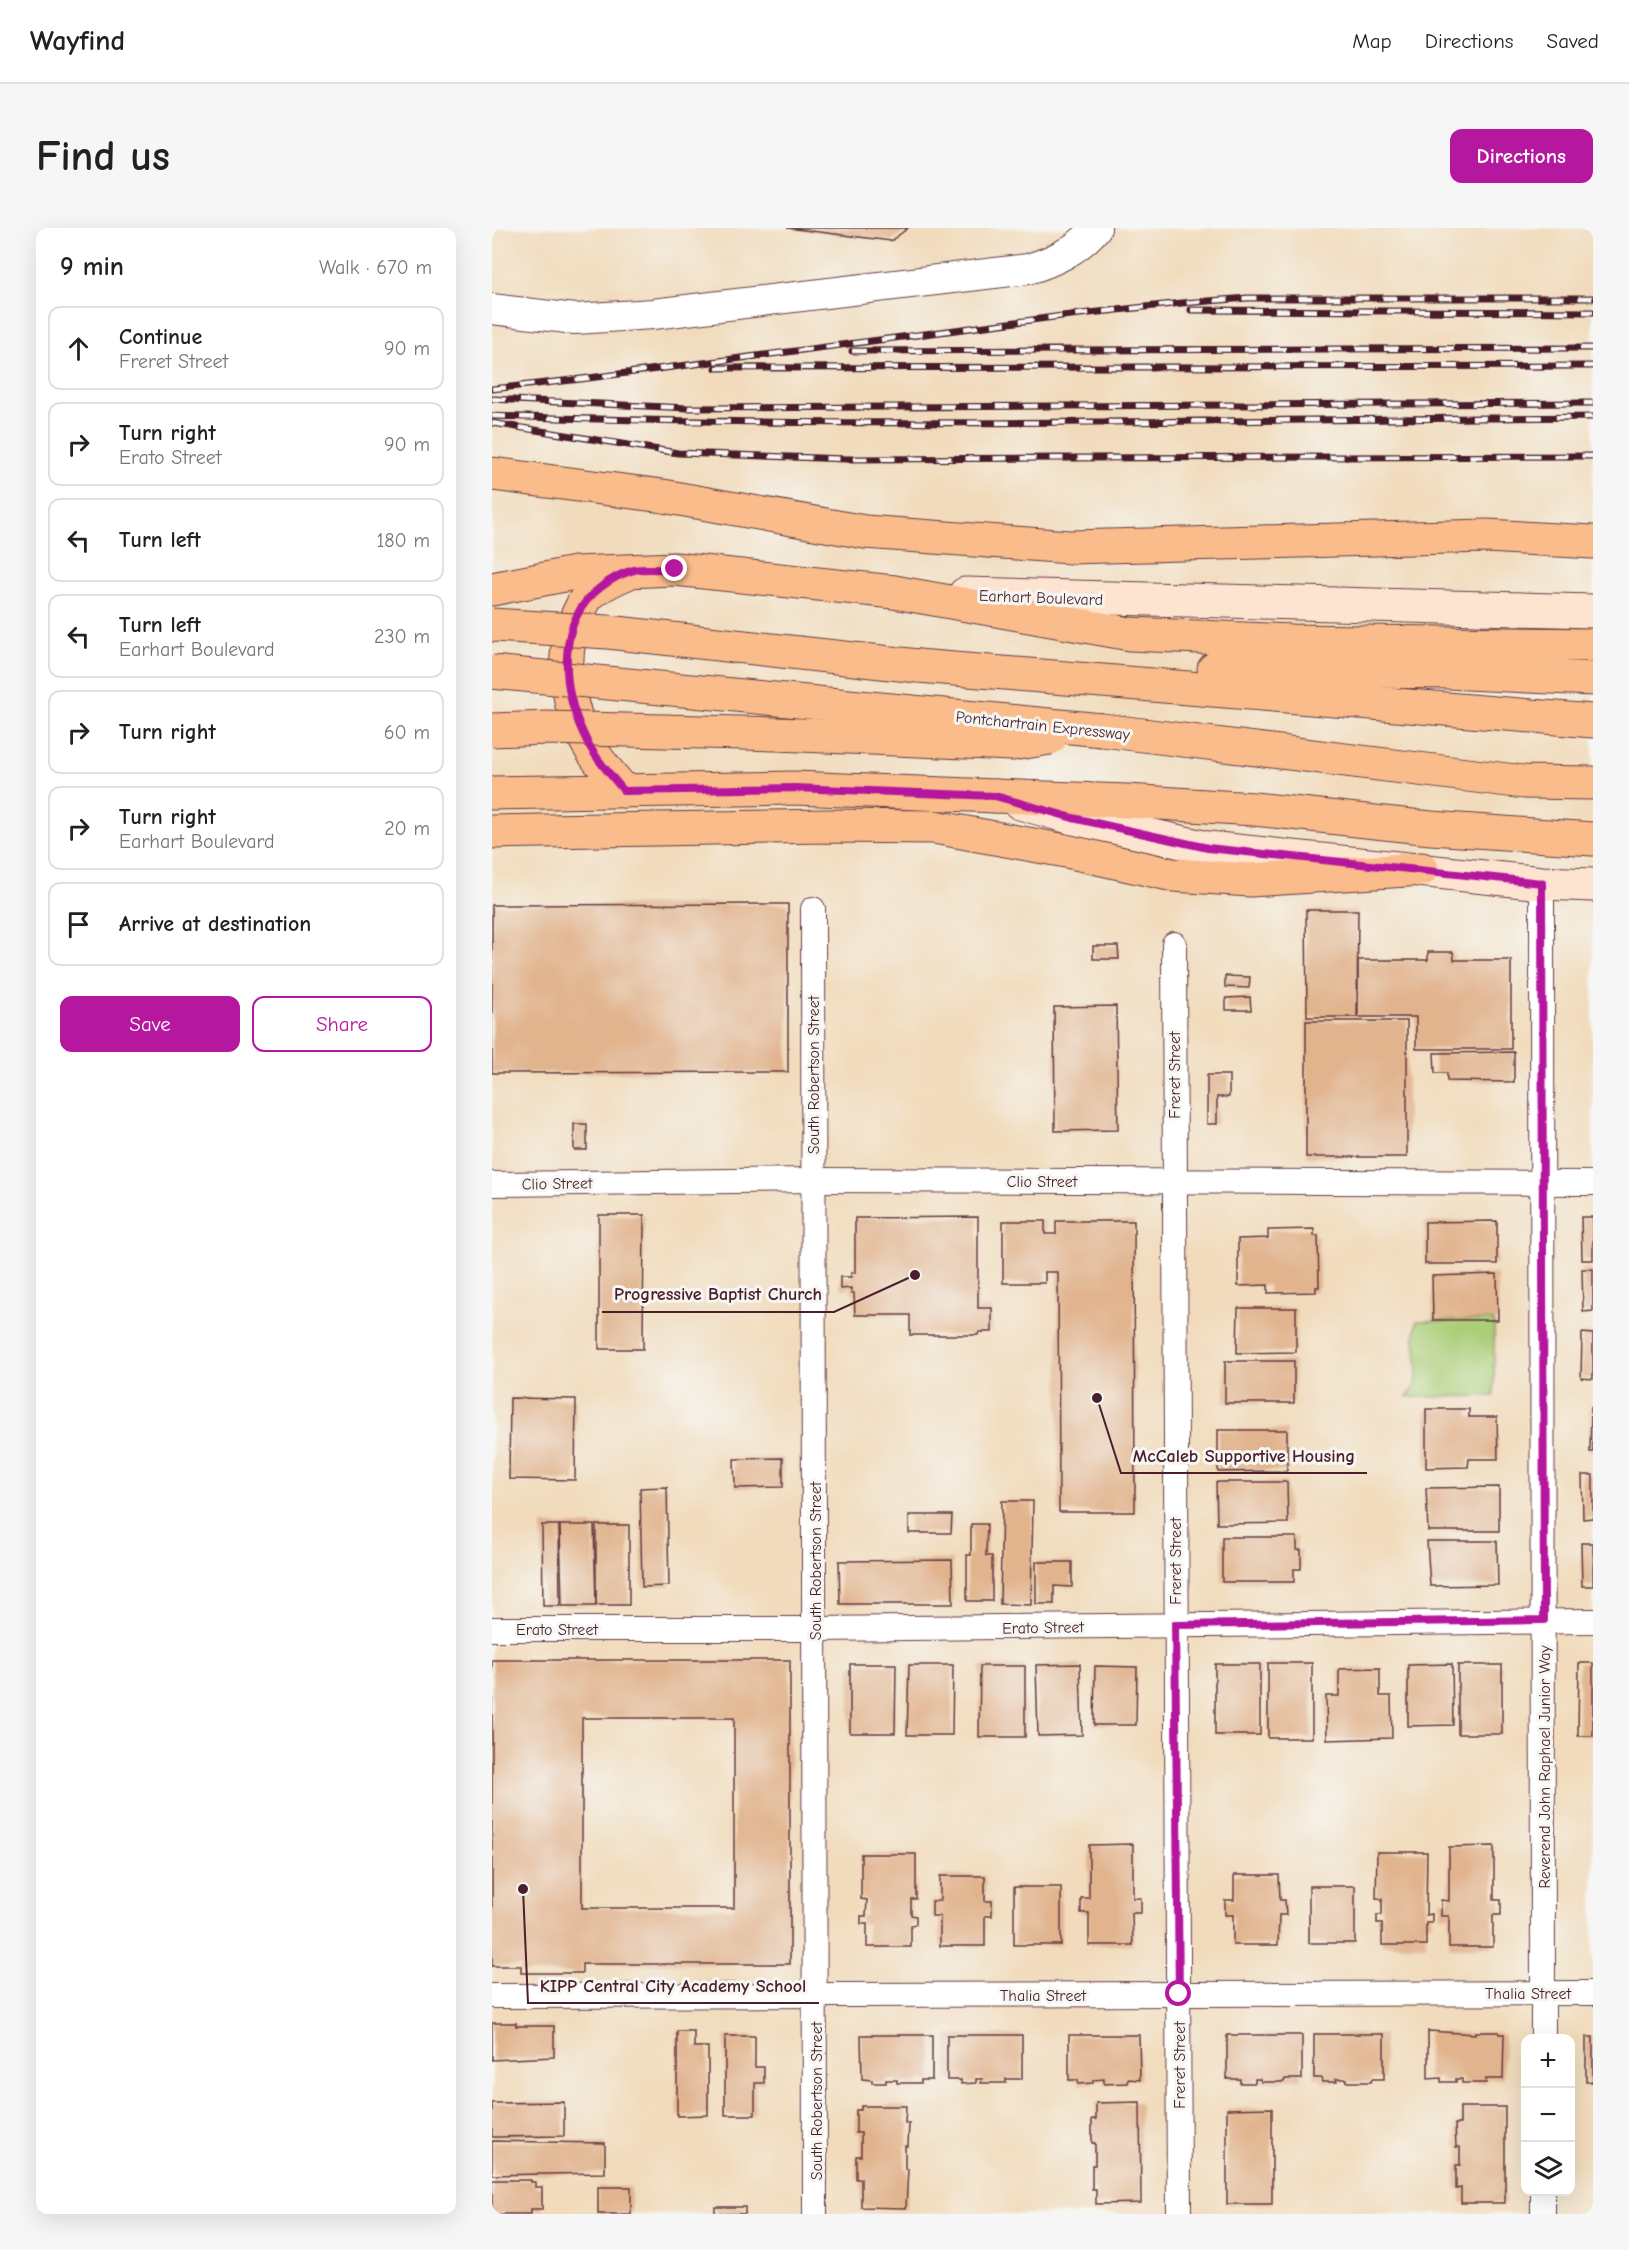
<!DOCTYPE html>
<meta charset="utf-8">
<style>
:root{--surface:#fff;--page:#f6f6f6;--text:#202124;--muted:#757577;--line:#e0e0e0;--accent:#b5179e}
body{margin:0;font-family:"Comic Neue",sans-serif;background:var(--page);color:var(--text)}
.controls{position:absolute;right:18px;bottom:18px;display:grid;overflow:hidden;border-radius:12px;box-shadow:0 6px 24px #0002}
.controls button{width:54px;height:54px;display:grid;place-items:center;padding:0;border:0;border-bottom:2px solid var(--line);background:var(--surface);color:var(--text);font:30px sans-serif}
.stop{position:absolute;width:18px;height:18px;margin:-14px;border:4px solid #b5179e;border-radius:50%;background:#fff}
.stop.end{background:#b5179e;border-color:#fff;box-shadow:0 2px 6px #0008}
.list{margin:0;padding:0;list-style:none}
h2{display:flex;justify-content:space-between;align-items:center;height:78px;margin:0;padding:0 24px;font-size:26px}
h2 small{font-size:20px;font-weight:400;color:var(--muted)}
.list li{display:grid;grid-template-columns:39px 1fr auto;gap:18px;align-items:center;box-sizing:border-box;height:84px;margin:0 12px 12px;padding:0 12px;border:2px solid var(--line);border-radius:12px}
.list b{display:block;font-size:22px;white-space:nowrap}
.list p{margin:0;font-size:20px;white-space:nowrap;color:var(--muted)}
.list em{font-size:20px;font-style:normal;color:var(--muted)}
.actions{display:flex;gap:12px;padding:18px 24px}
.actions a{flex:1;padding:14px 0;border:2px solid var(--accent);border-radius:12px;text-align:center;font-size:21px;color:var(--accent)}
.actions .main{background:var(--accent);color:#fff}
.icon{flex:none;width:33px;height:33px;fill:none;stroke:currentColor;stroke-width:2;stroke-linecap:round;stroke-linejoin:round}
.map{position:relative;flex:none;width:1101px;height:1986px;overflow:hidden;border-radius:12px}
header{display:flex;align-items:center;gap:36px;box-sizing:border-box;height:84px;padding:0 30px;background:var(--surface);border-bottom:2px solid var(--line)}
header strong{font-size:28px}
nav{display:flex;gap:33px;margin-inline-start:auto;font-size:21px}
.intro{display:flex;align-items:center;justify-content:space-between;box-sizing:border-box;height:144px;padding:0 36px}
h1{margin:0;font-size:42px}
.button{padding:15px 27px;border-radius:12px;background:var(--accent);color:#fff;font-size:21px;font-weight:700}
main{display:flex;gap:36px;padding:0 36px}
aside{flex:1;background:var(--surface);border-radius:12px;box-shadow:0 6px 24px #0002}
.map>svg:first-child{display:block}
.green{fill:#abce77;stroke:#7a7651;stroke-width:1.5}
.building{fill:#e1b48e;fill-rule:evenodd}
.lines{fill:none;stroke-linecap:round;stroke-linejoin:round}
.minor-casing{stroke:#633b41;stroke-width:26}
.tertiary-casing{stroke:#633b41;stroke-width:32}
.secondary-casing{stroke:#633b41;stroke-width:35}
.primary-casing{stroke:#633b41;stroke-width:35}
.motorway-casing{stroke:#633b41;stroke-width:35}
.minor{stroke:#fff;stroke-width:24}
.tertiary{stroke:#fff;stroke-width:30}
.secondary{stroke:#fde4d0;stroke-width:33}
.primary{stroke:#f9bc8a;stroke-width:33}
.motorway{stroke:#f9bc8a;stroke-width:33}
.rail-casing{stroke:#4a1f2b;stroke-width:7}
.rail{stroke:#f6f6f2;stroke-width:4.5;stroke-dasharray:14;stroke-linecap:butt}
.motorway-bridge-casing{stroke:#633b41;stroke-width:35;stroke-linecap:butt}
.motorway-bridge{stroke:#f9bc8a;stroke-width:33}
.route{stroke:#b5179e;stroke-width:8}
.labels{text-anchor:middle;stroke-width:6;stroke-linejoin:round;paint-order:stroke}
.street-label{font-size:16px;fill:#4a1f2b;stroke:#f6f6f2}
.leader{fill:none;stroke:#4a1f2b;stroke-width:2}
.callout-dot{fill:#4a1f2b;stroke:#f6f6f2;stroke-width:2}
.callout-label{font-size:18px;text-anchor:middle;font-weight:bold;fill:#4a1f2b;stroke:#f6f6f2;stroke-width:6;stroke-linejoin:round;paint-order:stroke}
</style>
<header>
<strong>Wayfind</strong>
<nav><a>Map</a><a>Directions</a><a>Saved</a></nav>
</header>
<div class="intro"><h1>Find us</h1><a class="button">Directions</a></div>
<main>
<aside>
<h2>9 min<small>Walk · 670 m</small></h2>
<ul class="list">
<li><svg class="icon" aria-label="ahead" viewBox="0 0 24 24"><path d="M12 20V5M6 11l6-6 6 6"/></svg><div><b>Continue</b><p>Freret Street</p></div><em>90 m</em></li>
<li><svg class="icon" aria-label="right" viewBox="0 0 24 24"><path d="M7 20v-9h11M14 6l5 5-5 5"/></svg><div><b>Turn right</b><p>Erato Street</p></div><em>90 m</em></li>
<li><svg class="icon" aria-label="left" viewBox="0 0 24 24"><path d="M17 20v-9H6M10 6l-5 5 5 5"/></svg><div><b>Turn left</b></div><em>180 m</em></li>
<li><svg class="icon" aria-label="left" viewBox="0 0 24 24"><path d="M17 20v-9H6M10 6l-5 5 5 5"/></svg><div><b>Turn left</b><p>Earhart Boulevard</p></div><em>230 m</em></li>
<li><svg class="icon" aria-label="right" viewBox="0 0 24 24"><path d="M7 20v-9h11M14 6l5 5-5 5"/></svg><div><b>Turn right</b></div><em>60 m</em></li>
<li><svg class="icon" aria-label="right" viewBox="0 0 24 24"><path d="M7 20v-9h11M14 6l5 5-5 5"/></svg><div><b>Turn right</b><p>Earhart Boulevard</p></div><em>20 m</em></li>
<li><svg class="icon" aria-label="arrive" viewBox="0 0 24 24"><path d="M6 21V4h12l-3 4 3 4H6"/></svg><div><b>Arrive at destination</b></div></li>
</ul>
<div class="actions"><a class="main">Save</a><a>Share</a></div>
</aside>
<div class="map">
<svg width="1101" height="1986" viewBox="0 0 1101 1986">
<rect width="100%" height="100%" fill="#f6f6f2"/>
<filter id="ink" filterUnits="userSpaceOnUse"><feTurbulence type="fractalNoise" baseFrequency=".0167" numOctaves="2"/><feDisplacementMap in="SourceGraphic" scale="12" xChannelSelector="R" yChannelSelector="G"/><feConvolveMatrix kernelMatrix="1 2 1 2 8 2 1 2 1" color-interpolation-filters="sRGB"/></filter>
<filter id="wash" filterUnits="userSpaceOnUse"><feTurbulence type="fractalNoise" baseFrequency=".008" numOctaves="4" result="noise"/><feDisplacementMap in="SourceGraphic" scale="24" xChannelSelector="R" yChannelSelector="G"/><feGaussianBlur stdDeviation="1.35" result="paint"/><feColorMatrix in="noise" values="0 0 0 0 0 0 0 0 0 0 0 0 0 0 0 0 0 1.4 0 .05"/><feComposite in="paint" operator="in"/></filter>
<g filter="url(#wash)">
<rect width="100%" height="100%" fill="#f1dbbc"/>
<path class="green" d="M 1002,1092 L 1002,1168 L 915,1169 C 937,1147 917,1117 925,1093 Z"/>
<g id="blocks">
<g class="building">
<path d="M 295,0 L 416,0 L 399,13 Z"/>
<path d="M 296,676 L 296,844 L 0,845 L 0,677 Z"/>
<path d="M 814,682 L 866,682 L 865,789 L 815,789 Z"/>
<path d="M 601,718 L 626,718 L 627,731 L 601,731 Z"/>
<path d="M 936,724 L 961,724 L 962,732 L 1019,732 L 1019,821 L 924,821 L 924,789 L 866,789 L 866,732 L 936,732 Z"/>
<path d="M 733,748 L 758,749 L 757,760 L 733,759 Z"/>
<path d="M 758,769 L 759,782 L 734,782 L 734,770 Z"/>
<path d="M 624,778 L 626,902 L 563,903 L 562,779 Z"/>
<rect x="814" y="793" width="101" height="136"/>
<path d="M 1022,824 L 1022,854 L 955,853 L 955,845 L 943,845 L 942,825 Z"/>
<path d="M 715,847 L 737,847 L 737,869 L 725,869 L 725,896 L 715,896 Z"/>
<rect x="82" y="896" width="13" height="26"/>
<path d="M 107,987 L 152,987 L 151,1121 L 107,1121 Z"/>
<path d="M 486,989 L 486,1080 L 500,1080 L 500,1104 L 487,1104 L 486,1107 L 418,1107 L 418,1087 L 363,1087 L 362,1065 L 359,1065 L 359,1060 L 348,1061 L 348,1049 L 359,1049 L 359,1045 L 363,1045 L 363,990 Z"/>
<path d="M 1089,989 L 1101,989 L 1101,1032 L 1090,1032 Z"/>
<path d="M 511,993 L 553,993 L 553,1006 L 564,1006 L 564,993 L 642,993 L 643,1284 L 567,1284 L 566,1044 L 553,1044 L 553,1055 L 511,1055 Z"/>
<path d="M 1005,993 L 1005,1036 L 933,1036 L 933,994 Z"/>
<path d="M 822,1001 L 822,1008 L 826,1008 L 827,1059 L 824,1059 L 824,1064 L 776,1065 L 776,1057 L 746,1058 L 746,1011 L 776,1010 L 776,1002 Z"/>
<path d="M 1090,1041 L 1101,1041 L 1101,1083 L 1091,1084 Z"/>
<path d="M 1005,1046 L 1006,1092 L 941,1092 L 940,1048 Z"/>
<path d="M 746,1080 L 804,1080 L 804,1124 L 745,1125 Z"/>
<path d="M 1090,1105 L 1101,1106 L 1101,1151 L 1089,1150 Z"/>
<rect x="733" y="1133" width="69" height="42"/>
<path d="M 18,1170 L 84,1171 L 83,1252 L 17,1251 Z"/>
<path d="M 1099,1179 L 1101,1179 L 1101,1224 L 1098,1224 Z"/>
<path d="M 934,1181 L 977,1181 L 977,1189 L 1005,1189 L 1006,1231 L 977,1231 L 976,1239 L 934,1240 Z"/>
<path d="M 726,1202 L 795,1202 L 795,1243 L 726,1244 Z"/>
<path d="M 291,1230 L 291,1259 L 243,1260 L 242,1231 Z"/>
<path d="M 1090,1247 L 1101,1247 L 1101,1290 L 1091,1291 Z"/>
<path d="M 724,1254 L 795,1254 L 796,1295 L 725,1296 Z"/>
<path d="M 175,1259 L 177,1358 L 150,1359 L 148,1260 Z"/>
<path d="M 1007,1259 L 1007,1303 L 936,1303 L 934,1260 Z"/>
<path d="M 510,1273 L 541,1273 L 539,1377 L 508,1376 Z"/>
<path d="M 417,1287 L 460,1287 L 459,1305 L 417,1305 Z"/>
<path d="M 479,1296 L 495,1296 L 494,1328 L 500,1328 L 500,1373 L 475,1373 L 475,1327 L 479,1327 Z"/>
<path d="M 50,1297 L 67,1297 L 68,1378 L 51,1378 Z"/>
<path d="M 68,1297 L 102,1297 L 104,1378 L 70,1378 Z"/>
<rect x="104" y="1297" width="33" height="80"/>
<path d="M 730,1309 L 805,1309 L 805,1322 L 809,1322 L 809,1341 L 802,1341 L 802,1354 L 730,1354 Z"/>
<path d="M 935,1313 L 1005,1313 L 1006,1357 L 938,1358 Z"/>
<path d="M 1089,1315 L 1101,1315 L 1101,1358 L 1090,1358 Z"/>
<path d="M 460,1332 L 461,1376 L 348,1376 L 347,1333 Z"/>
<path d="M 544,1334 L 580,1334 L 580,1359 L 562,1358 L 562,1376 L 544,1376 Z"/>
<path d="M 0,1432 L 298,1432 L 298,1736 L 90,1736 L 90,1745 L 29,1745 L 29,1738 L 0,1738 ZM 90,1490 L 242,1490 L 242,1680 L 90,1680 Z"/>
<rect x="776" y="1435" width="44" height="75"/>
<path d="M 1087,1435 L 1101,1435 L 1101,1508 L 1086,1508 Z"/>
<path d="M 358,1436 L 404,1436 L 403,1505 L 358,1505 Z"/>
<path d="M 588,1436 L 590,1507 L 546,1508 L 544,1437 Z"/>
<rect x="723" y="1436" width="45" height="71"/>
<path d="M 960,1436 L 961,1497 L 916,1498 L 916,1437 Z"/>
<path d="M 417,1437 L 461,1437 L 460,1507 L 415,1507 Z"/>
<rect x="966" y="1437" width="44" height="69"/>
<path d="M 488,1438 L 533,1438 L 533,1509 L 487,1509 Z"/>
<path d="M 603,1438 L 645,1439 L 644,1497 L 602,1497 Z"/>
<path d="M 888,1440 L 888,1468 L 899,1468 L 900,1510 L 835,1512 L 834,1468 L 847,1468 L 847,1441 Z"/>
<path d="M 641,1616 L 641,1670 L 649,1670 L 649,1685 L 640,1685 L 641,1717 L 597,1717 L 597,1685 L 589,1685 L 589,1670 L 597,1670 L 597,1617 Z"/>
<path d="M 1002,1618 L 1002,1672 L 1009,1672 L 1009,1687 L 1001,1687 L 1001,1719 L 957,1719 L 957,1688 L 949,1688 L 949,1672 L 957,1673 L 957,1619 Z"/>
<path d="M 885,1624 L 935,1624 L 934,1687 L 940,1686 L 940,1695 L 934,1695 L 934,1717 L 890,1717 L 890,1695 L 885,1695 L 885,1687 L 890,1687 L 890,1671 L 884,1670 Z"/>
<path d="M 369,1626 L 424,1626 L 424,1671 L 419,1671 L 419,1687 L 424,1688 L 424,1696 L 419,1697 L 419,1719 L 375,1719 L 375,1696 L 369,1696 L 369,1688 L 374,1688 L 375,1672 L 369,1671 Z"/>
<path d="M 742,1647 L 787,1647 L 788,1672 L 793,1672 L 794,1687 L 787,1687 L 786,1717 L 741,1717 L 741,1687 L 733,1687 L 733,1672 L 742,1672 Z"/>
<path d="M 448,1648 L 493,1648 L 493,1673 L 500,1673 L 500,1688 L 493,1688 L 493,1718 L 448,1718 L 448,1688 L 440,1688 L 440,1673 L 448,1673 Z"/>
<rect x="817" y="1658" width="46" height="57"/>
<rect x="522" y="1659" width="47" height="58"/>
<path d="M 0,1795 L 24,1795 L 24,1798 L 62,1798 L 62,1829 L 0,1832 Z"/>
<path d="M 185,1803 L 202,1803 L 202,1819 L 216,1819 L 216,1887 L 185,1888 Z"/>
<path d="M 936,1803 L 983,1806 L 983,1804 L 1007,1804 L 1007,1806 L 1012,1806 L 1011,1851 L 994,1851 L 994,1855 L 970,1855 L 970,1851 L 964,1851 L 964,1854 L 949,1854 L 949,1850 L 936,1851 Z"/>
<path d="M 822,1806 L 892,1806 L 892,1851 L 880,1851 L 879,1854 L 855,1854 L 855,1851 L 844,1851 L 845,1854 L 830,1854 L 829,1850 L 822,1850 Z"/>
<path d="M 369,1807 L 440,1807 L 440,1852 L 429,1852 L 429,1855 L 405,1855 L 405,1852 L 394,1852 L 394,1855 L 380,1855 L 380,1852 L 370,1851 Z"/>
<path d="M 455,1807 L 530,1807 L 530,1851 L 514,1851 L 514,1855 L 489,1855 L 490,1851 L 484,1851 L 484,1855 L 469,1856 L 469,1852 L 455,1852 Z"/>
<path d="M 577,1807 L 647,1807 L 648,1852 L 636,1851 L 636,1855 L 612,1856 L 612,1851 L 601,1852 L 601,1855 L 586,1856 L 586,1852 L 577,1852 Z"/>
<path d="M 735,1807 L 810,1807 L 810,1851 L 793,1851 L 792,1854 L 769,1854 L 768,1851 L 763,1851 L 763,1855 L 748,1855 L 748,1851 L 735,1851 Z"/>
<path d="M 233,1808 L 263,1808 L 263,1839 L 272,1839 L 272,1855 L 263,1855 L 263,1887 L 233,1887 Z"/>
<rect x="1094" y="1809" width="7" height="45"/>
<path d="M 72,1874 L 72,1908 L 0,1909 L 0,1875 Z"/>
<path d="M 648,1874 L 649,1975 L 604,1976 L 604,1961 L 600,1961 L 600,1937 L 603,1937 L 603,1915 L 600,1915 L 600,1891 L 604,1891 L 604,1875 Z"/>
<path d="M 369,1878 L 414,1878 L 413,1895 L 417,1895 L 416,1918 L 413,1918 L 413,1941 L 416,1941 L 414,1980 L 369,1979 L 369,1951 L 364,1951 L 364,1928 L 369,1928 L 369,1905 L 364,1905 L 364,1882 L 369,1882 Z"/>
<path d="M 968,1879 L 1013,1879 L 1013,1975 L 969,1975 L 969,1960 L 964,1961 L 964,1937 L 968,1937 L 968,1919 L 964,1919 L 963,1896 L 968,1896 Z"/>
<path d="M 780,1880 L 780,1976 L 735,1976 L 735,1881 Z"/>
<path d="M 0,1913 L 113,1915 L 113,1945 L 0,1947 Z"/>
<path d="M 0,1952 L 39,1952 L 39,1954 L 43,1954 L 43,1959 L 50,1959 L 50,1981 L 39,1981 L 39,1986 L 0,1986 Z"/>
<rect x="106" y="1959" width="33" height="27"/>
<rect x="223" y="1979" width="30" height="7"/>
</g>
</g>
</g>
<g filter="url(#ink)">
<use href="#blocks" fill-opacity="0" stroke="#633b41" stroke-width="1.5"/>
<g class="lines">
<g class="minor-casing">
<g id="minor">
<path d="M 1050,655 L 1051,1810"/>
<path d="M 321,681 L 323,1986"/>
<path d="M 682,716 L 687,1986"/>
<path d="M 0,956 L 321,952 L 1101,955"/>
<path d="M 0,1401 L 324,1401 L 1101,1393"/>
<path d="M 0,1768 L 1101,1765"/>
<path d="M 1051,1986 L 1051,1964"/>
</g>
</g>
<g class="tertiary-casing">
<path id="tertiary" d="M 0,81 L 83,91 L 161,86 L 536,41 C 562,33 586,22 604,0"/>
</g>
<g class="secondary-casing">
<g id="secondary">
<path d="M 473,366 L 1101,383"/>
<path d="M 528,575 L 581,590 L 716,620 L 1050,655 L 1101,657"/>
</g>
</g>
<g class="primary-casing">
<g id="primary">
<path d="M 0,361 L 83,345 L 183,341 L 402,364"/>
<path d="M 132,563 C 118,546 101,528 91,507 C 73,468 67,421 88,382 C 90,378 92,373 95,369 C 105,358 121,351 135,345"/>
<path d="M 0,565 L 302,560 L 503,568"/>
</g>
</g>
<g class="motorway-casing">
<g id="motorway">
<path d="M 0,246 L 171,268 L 373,304 L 578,319 L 995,308 L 1101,314"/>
<path d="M 402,364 L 638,406 L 800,413 L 1101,417"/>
<path d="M 426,438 L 1101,493"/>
<path d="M 722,441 L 955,444 L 1101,451"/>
<path d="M 610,502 L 1032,554 L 1101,555"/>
<path d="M 503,568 L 635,573 L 762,581 L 939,600 L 1101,611"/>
<path d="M 0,604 L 334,598 L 442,599 L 574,623 L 681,647 L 758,652 L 930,641"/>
</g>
</g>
<use href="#minor" class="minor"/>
<use href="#tertiary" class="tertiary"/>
<use href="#secondary" class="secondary"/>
<use href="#primary" class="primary"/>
<use href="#motorway" class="motorway"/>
<g class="rail-casing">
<g id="rail">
<path d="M 699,82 L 1101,84"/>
<path d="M 360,123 L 1101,120"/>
<path d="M 224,140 L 1101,138"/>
<path d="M 0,161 L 89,151 L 570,88 L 690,75 L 756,70 L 1101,70"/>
<path d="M 0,171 L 197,180 L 1101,175"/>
<path d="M 0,188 C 367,201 734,192 1101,189"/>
<path d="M 0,195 L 186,225 L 355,231 L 1101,228"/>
</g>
</g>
<use href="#rail" class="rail"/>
<g class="motorway-bridge-casing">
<g id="motorway-bridge">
<path d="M 0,397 L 116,404 L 426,438"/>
<path d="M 0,444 L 610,502"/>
<path d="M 0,502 L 55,500 L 285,506 L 520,516 L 558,510"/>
</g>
</g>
<use href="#motorway-bridge" class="motorway-bridge"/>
</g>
</g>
<g class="lines" filter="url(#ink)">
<path class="route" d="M 183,341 C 170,342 154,340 142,342 C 130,345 118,352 109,359 C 63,393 70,461 92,507 C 101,528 118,546 132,563 L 302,560 L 503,568 L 581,590 L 716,620 L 1050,655 L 1052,1392 L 683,1397 L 687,1766"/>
</g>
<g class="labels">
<g class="street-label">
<text transform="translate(549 369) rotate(2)" y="6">Earhart Boulevard</text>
<text transform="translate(551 497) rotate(6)" y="6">Pontchartrain Expressway</text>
<text transform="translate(321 847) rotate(-90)" y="6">South Robertson Street</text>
<text transform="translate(682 847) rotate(-90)" y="6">Freret Street</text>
<text x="550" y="959">Clio Street</text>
<text transform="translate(65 955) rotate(-1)" y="6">Clio Street</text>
<text transform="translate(323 1333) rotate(-90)" y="6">South Robertson Street</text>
<text transform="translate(683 1333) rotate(-90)" y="6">Freret Street</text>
<text transform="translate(551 1399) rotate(-1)" y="6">Erato Street</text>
<text x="65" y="1407">Erato Street</text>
<text transform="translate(1052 1539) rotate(-90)" y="6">Reverend John Raphael Junior Way</text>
<text x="1036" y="1771">Thalia Street</text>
<text x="551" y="1773">Thalia Street</text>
<text transform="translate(687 1837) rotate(-90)" y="6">Freret Street</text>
<text transform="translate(324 1873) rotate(-90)" y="6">South Robertson Street</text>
</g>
</g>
<path class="leader" d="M423 1047L342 1084H110M605 1170L629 1245H875M31 1661L36 1775H327"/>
<g class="callout-dot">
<circle cx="423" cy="1047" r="6"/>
<circle cx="605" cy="1170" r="6"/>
<circle cx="31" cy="1661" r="6"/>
</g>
<g class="callout-label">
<text x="226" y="1072">Progressive Baptist Church</text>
<text x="752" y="1234">McCaleb Supportive Housing</text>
<text x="181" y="1764">KIPP Central City Academy School</text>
</g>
</svg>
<div class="controls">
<button>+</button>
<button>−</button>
<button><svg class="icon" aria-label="layers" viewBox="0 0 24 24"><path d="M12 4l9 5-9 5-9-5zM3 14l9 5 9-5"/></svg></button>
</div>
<div class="stop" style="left:687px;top:1766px"></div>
<div class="stop end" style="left:183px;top:341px"></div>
</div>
</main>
